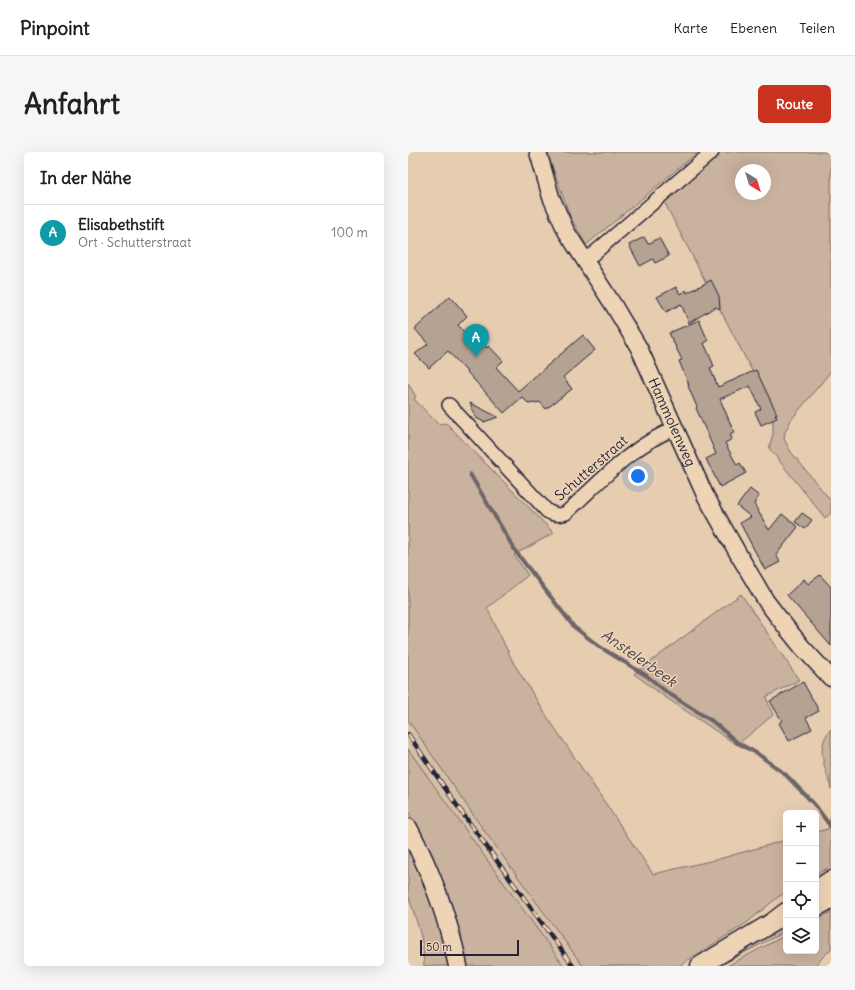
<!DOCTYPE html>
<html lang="de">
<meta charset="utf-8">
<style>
:root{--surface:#fff;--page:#f6f6f6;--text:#202124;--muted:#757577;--line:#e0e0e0;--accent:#c8321e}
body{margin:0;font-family:Delius,sans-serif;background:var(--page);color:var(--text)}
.controls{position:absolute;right:12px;bottom:12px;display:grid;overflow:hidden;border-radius:6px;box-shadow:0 4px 16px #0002}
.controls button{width:36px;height:36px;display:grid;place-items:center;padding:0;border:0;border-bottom:1px solid var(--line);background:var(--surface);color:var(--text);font:20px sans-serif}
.compass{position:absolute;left:327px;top:12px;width:36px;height:36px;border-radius:50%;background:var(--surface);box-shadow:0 4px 16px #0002;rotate:142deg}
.scale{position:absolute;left:12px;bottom:10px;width:99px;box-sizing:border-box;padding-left:4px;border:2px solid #22223b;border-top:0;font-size:11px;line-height:14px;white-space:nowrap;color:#22223b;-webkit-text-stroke:3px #eed4b5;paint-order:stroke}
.you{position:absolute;left:230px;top:324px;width:14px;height:14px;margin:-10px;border:3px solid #fff;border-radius:50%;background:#1a73e8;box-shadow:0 0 0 6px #1a73e833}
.badge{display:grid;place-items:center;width:26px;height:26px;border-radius:50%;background:var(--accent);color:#fff;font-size:13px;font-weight:700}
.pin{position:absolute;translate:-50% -33px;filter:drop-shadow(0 1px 2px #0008)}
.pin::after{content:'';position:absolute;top:21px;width:14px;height:12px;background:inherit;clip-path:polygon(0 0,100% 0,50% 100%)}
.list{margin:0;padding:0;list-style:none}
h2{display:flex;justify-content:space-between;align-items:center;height:52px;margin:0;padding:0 16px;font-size:17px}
h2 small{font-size:13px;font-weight:400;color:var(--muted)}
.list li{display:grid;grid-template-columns:26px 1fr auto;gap:12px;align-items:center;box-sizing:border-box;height:56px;padding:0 16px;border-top:1px solid var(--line)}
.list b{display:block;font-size:15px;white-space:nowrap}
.list p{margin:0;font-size:13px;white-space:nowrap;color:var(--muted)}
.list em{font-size:13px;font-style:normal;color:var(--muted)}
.icon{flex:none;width:22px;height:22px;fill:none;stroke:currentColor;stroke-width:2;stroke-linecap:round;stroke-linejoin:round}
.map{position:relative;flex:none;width:423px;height:814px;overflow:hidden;border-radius:6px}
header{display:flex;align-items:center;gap:24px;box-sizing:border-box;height:56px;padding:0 20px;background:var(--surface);border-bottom:1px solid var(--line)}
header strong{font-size:19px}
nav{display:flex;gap:22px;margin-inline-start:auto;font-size:14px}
.intro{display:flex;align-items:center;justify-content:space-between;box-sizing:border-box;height:96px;padding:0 24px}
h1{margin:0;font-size:28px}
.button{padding:10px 18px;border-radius:6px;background:var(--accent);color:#fff;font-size:14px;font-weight:700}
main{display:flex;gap:24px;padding:0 24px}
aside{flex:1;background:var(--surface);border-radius:6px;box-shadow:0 4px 16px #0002}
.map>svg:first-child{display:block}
.built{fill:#d7c0a7}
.green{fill:#c9b39f;stroke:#766a6d;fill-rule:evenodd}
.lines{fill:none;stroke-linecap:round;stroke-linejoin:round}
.stream{stroke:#6e6568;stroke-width:4}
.building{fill:#b5a293;stroke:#22223b}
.minor-casing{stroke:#22223b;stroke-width:16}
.tertiary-casing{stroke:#22223b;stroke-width:19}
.secondary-casing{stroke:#22223b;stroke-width:21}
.minor{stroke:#eed4b5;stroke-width:13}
.tertiary{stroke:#eed4b5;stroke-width:16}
.secondary{stroke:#eed4b5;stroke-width:18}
.rail-casing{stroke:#22223b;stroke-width:4.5}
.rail{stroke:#eed4b5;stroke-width:3;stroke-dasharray:9;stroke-linecap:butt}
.labels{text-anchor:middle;stroke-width:3;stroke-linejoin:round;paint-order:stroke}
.street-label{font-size:14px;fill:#22223b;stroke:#eed4b5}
.water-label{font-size:15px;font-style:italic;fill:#484352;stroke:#eed4b5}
</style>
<header>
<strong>Pinpoint</strong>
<nav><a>Karte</a><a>Ebenen</a><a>Teilen</a></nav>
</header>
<div class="intro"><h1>Anfahrt</h1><a class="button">Route</a></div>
<main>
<aside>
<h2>In der Nähe<small></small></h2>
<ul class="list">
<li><span class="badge" style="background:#0f9aa8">A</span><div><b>Elisabethstift</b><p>Ort · Schutterstraat</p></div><em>100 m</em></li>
</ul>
</aside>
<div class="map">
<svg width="423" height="814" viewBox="0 0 423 814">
<rect width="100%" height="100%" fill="#e6cdb0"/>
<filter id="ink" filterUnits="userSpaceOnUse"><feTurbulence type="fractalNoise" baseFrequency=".025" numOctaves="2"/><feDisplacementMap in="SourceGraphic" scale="8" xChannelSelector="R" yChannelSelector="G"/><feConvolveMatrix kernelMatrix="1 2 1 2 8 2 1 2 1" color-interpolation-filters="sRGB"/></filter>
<g filter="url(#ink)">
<path class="built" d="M 0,568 L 75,677 L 175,814 L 156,814 L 82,712 L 0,597 Z"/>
<g class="green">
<path d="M 139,0 L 290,0 L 178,93 L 162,64 Z"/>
<path d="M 302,0 L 423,0 L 423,219 L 383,268 L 377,280 L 376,286 L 379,293 L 383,300 L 423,349 L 423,361 L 417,366 L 361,296 L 365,282 L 365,259 L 252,42 ZM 333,18 L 357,18 L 357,42 L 333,42 Z"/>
<path d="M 0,231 L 8,245 L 6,247 L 30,272 L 38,271 L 146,381 L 106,403 L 120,423 L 79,456 L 105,510 L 138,563 L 245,722 L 311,707 L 378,688 L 378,740 L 370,745 L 340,770 L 271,814 L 175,814 L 75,677 L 0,568 Z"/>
<path d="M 333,442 L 391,528 L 358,545 L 365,563 L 329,593 L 257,545 L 226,522 Z"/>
<path d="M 423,577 L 423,637 C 418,616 406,596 423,577 Z"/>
<path d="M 0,597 L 82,712 L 156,814 L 59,814 L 46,766 L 24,702 L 0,659 Z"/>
<path d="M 423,663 L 423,715 L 408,722 L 408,680 L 420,677 Z"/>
<path d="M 0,690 L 25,753 L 40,814 L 16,814 L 15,794 L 11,777 L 0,742 Z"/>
<path d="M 423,760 L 423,797 L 406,814 L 319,814 L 378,783 L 378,799 L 408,799 L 408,768 Z"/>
<path d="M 378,774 L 378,779 L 311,814 L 304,814 Z"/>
</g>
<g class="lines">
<path class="stream" d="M 62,322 L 108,400 L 166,475 L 192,495 L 239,524 L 260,541 L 304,569 L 330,591 L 350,602 L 377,622 L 406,652 L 423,675"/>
</g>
<g class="building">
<path d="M 236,85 L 240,92 L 251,86 L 261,104 L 247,111 L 245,107 L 232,114 L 221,93 Z"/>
<path d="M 303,128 L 311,144 L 312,157 L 307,155 L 281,171 L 273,152 L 258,160 L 249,145 L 268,135 L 272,142 L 278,138 L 279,141 Z"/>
<path d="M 42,144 L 59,164 L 50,173 L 67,192 L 72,187 L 79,196 L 81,194 L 95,209 L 88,215 L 110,239 L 175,183 L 187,198 L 155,225 L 164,237 L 138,257 L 132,250 L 121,252 L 114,245 L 96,261 L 40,199 L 21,216 L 7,202 L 20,192 L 7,177 Z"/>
<path d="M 291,168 L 300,189 L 296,191 L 306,214 L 302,216 L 310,235 L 348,218 L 369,262 L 367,262 L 369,266 L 353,273 L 347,260 L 353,257 L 342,234 L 312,247 L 326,280 L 322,282 L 324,287 L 317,291 L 329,313 L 332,311 L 338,321 L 312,335 L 298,307 L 308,302 L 288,256 L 289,255 L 280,234 L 281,233 L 271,209 L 274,208 L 261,181 Z"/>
<path d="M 62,251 L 90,265 L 76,270 L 68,266 Z"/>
<path d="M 342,337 L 351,344 L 346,352 L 361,378 L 374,362 L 390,375 L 368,403 L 372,410 L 357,418 L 332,371 L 343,365 L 329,354 Z"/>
<path d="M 394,361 L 404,368 L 397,377 L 387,370 Z"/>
<path d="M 412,423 L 423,435 L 423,494 L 379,443 L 396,427 L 400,432 Z"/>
<path d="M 395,530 L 411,559 L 398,566 L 404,577 L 381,589 L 371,571 L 374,569 L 362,549 Z"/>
</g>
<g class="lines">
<g class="minor-casing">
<g id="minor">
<path d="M 177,109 L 304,0"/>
<path d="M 41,253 L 139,359 C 146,363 151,364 158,361 C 192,330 224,293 268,276"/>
</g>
</g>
<g class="tertiary-casing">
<g id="tertiary">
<path id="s1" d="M 130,0 L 143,45 L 158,79 L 206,154 L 231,196 L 297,343 L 332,405 L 358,449 L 374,470 L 394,495 L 423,526"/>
</g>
</g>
<g class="secondary-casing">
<g id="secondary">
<path d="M 0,676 C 23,719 40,766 50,814"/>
<path d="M 408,738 L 423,728"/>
<path d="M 408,755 L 423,747"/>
<path d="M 292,814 L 365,770 L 378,760"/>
</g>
</g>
<use href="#minor" class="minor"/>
<use href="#tertiary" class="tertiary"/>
<use href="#secondary" class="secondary"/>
<g class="rail-casing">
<path id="rail" d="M 0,582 L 50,655 L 165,814"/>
</g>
<use href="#rail" class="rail"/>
</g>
</g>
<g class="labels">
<g class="street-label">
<text dy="5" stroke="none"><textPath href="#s1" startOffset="303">Hammolenweg</textPath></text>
<text transform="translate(183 316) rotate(-41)" y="5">Schutterstraat</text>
</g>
<g class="water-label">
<text transform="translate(231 506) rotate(35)" y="5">Anstelerbeek</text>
</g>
</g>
</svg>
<div class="controls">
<button>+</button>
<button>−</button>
<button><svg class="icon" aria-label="locate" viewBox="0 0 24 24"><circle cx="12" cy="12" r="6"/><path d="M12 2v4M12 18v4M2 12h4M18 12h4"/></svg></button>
<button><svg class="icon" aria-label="layers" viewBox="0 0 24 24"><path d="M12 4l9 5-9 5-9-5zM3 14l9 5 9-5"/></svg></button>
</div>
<svg class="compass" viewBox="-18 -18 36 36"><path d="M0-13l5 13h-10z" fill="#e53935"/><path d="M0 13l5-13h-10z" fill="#757577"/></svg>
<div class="scale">50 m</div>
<div class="you"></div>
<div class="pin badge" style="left:68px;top:205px;background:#0f9aa8">A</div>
</div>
</main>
